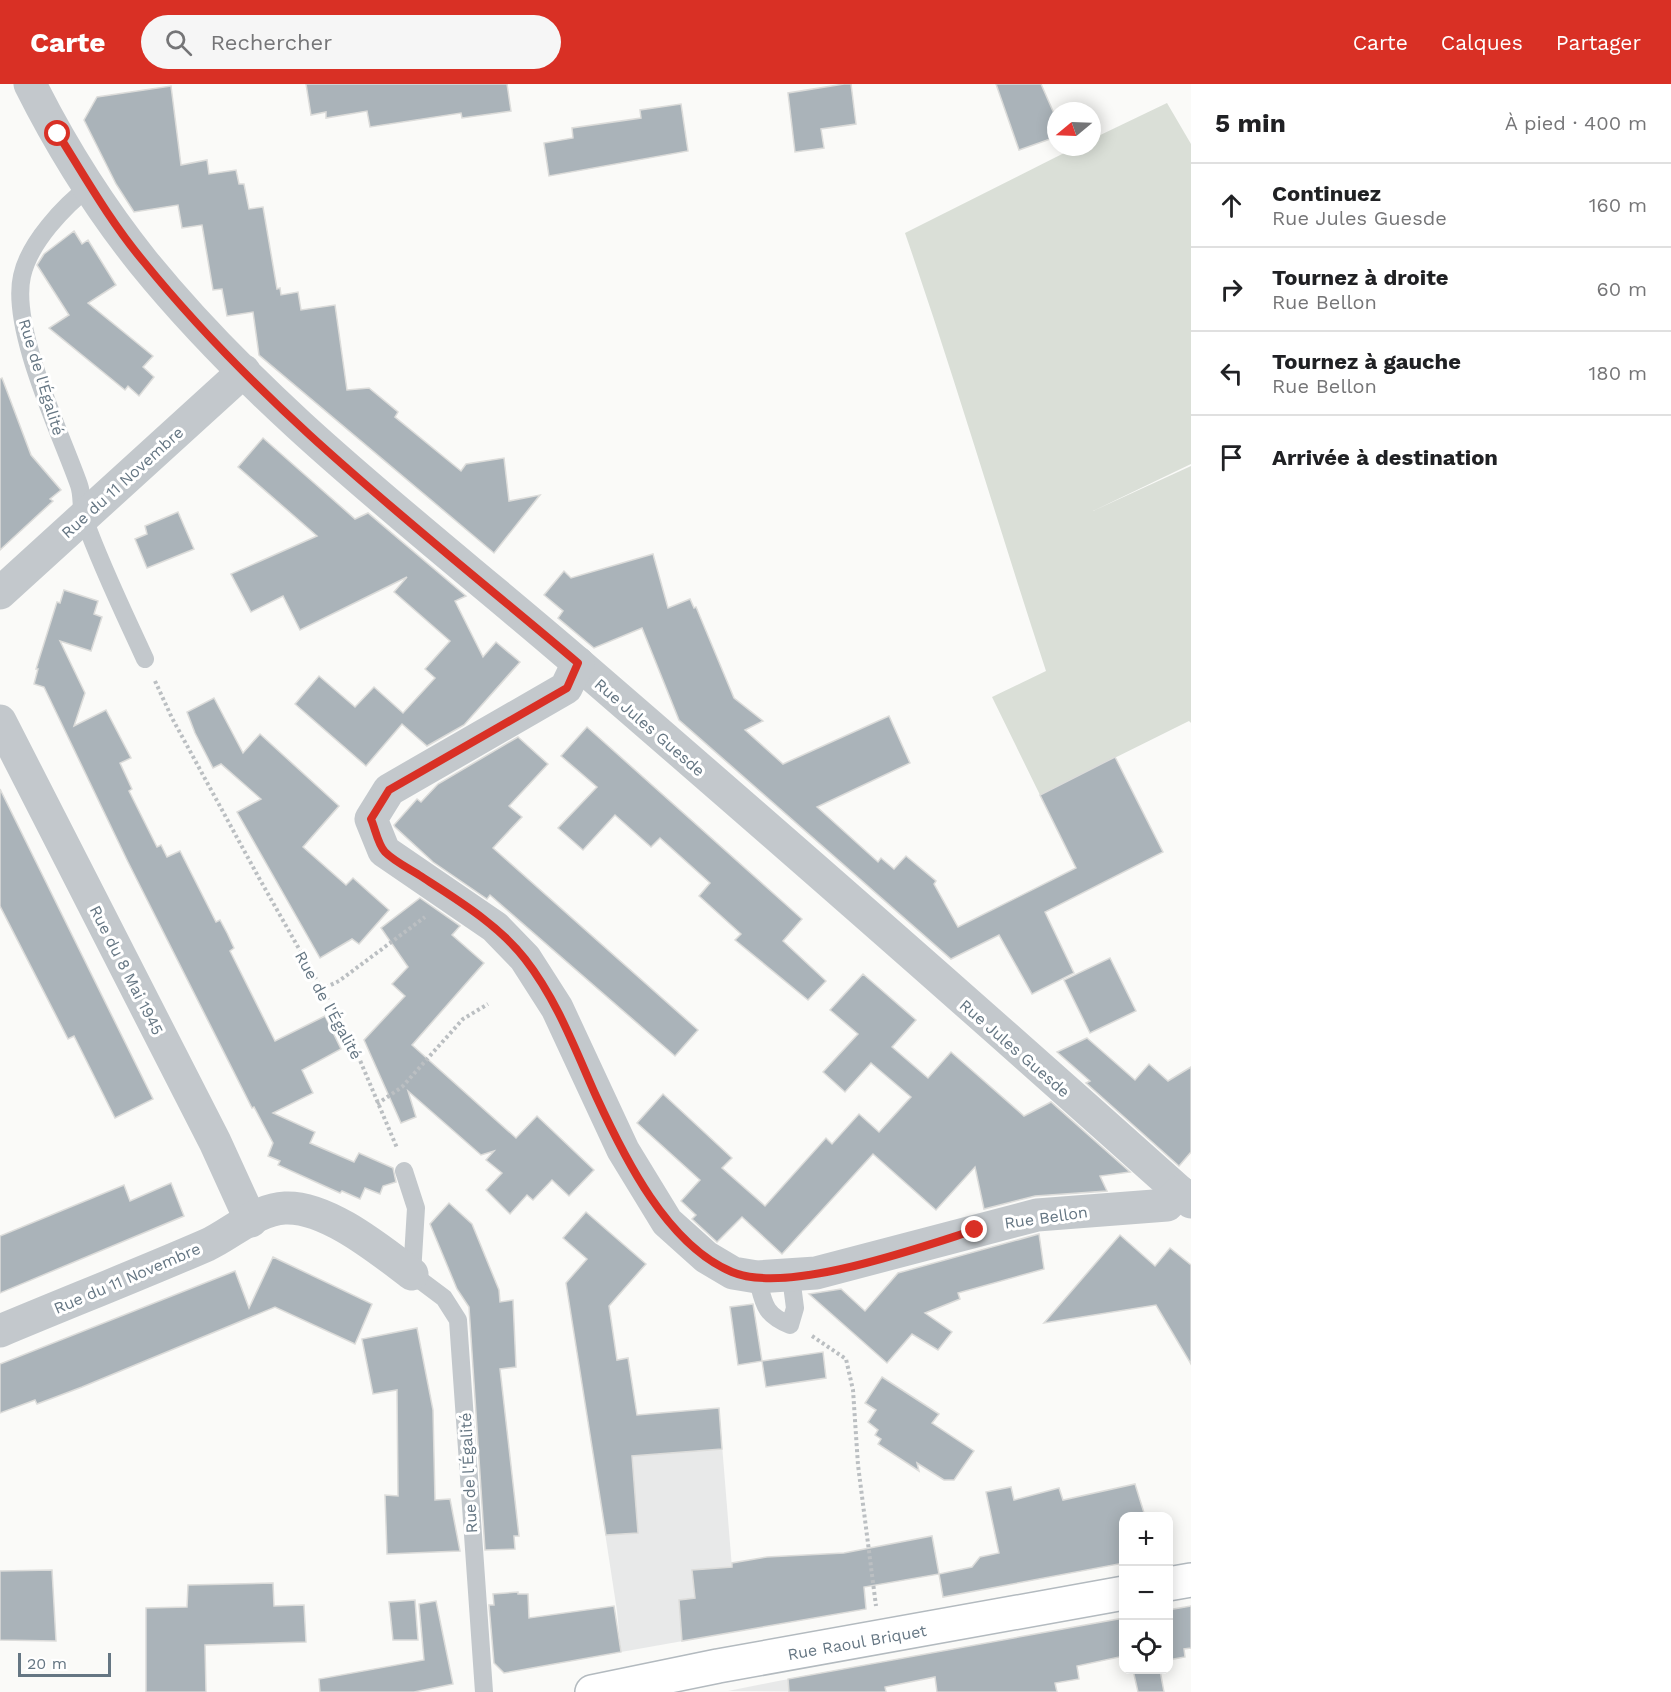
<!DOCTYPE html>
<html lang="fr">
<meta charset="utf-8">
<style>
:root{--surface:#fff;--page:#f6f6f6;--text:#202124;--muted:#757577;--line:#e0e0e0;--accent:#d93025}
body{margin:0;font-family:"Work Sans",sans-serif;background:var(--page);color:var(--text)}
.controls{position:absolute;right:18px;bottom:18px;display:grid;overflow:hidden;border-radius:12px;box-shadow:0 3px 15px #0003}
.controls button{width:54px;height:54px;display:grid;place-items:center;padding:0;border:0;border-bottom:2px solid var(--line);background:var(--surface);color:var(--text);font:30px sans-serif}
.compass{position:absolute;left:1047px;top:18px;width:54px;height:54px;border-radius:50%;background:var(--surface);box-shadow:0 3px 15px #0003;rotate:251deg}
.scale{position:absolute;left:18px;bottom:15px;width:93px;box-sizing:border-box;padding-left:6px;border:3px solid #657683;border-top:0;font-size:16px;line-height:21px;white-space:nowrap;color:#657683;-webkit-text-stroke:4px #fff;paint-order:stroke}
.stop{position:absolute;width:18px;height:18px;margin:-14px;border:4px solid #d93025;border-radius:50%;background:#fff}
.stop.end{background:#d93025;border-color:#fff;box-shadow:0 2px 6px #0008}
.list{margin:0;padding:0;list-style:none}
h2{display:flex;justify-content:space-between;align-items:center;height:78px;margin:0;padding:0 24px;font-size:26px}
h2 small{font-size:20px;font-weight:400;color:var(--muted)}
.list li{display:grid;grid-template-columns:39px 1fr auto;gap:18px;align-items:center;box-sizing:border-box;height:84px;padding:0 24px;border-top:2px solid var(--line)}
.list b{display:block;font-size:22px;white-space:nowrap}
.list p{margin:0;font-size:20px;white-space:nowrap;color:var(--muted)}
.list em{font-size:20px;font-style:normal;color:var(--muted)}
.icon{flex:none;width:33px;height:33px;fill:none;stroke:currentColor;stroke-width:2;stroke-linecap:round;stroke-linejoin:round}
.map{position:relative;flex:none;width:1191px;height:1608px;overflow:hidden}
header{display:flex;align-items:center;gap:36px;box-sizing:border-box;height:84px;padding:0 30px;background:var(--accent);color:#fff}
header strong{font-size:28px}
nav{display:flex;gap:33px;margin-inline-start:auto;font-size:21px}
.search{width:420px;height:54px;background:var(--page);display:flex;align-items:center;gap:15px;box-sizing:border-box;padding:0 21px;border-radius:33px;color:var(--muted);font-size:22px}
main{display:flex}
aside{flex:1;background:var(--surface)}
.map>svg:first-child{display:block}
.built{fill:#e8e9e9}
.green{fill:#dadfd7}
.building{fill:#aab3b9;stroke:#dcdcda;stroke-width:1.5}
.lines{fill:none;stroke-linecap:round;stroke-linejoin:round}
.secondary-casing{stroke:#b3babf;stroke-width:36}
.path{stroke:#bbbfc2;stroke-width:4;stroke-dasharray:3 3;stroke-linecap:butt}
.lane{stroke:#c3c8cc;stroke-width:18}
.street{stroke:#c3c8cc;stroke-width:33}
.secondary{stroke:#fff;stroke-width:33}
.route{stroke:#d93025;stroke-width:8}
.labels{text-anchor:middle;stroke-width:6;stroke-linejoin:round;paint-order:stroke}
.street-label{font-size:16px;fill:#657683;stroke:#fff}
</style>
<header>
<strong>Carte</strong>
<div class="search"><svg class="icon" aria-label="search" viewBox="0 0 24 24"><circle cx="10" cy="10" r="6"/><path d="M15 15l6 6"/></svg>Rechercher</div>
<nav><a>Carte</a><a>Calques</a><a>Partager</a></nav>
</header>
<main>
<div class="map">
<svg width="1191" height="1608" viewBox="0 0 1191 1608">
<rect width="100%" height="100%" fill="#fafaf8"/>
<g class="built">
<path d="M 719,1324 L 732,1484 L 704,1485 L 711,1552 L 621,1568 L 617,1527 L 589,1344 Z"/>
<path d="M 856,1583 L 861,1608 L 728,1607 L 778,1597 Z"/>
</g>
<path class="green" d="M 1167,19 L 1191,60 L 1191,380 L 1093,427 L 1191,382 L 1191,639 L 1189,637 L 1040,711 L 992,613 L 1046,587 C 998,441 955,294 905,149 L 1076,63 L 1092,63 L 1092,55 Z"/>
<g class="building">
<path d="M 306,0 L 507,0 L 511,27 L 462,34 L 461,29 L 370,43 L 367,27 L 326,34 L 326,28 L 311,31 Z"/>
<path d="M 844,0 L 851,0 L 856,40 L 821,45 L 824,64 L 795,68 L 788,9 Z"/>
<path d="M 996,0 L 1041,0 L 1056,34 L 1056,53 L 1019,66 Z"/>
<path d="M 171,2 L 181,81 L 207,76 L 209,90 L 236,86 L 239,100 L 244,100 L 249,125 L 263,123 L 277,205 L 280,204 L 281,211 L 298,208 L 301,226 L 335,221 L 347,306 L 369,304 L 398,328 L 395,333 L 461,387 L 466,380 L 504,374 L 509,417 L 540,411 L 494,469 L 259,271 L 253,228 L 227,232 L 222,205 L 213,206 L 202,141 L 182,144 L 178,121 L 134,128 L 116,100 L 84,36 L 97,13 Z"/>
<path d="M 681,20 L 688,67 L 549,92 L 544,59 L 573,54 L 572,44 L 641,34 L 640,26 Z"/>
<path d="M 74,147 L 82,160 L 88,156 L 116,201 L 88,219 L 153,272 L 143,283 L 154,293 L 139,312 L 128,302 L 125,306 L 49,244 L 69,231 L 37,181 L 44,170 Z"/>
<path d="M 2,294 L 31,371 L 61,406 L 50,415 L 53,417 L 0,466 L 0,295 Z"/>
<path d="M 263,354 L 355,435 L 368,429 L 466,512 L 455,517 L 483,573 L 496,558 L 520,578 L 464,641 L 427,662 L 402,640 L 366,682 L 295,620 L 319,592 L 355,623 L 374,603 L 403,629 L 435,594 L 425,585 L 450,557 L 394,508 L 407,493 L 300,546 L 283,512 L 251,528 L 231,490 L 317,452 L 238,383 Z"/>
<path d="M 178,428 L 194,465 L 147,484 L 135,455 L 147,450 L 145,442 Z"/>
<path d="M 653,470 L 668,524 L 690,515 L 694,524 L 696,523 L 734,614 L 763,637 L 745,646 L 783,680 L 889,632 L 910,679 L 817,723 L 878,778 L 881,774 L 894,785 L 906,772 L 936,797 L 934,800 L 958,843 L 1076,784 L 1040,711 L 1115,673 L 1163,768 L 1045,828 L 1074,889 L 1032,910 L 999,851 L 951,875 L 679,636 L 642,544 L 594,564 L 558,534 L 563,527 L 544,511 L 564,487 L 571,494 Z"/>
<path d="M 64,506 L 98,517 L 94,530 L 102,533 L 91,567 L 60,557 L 85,609 L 74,642 L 106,626 L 131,674 L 120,679 L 132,705 L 129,707 L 157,763 L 161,761 L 167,773 L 180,767 L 216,838 L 220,836 L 227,849 L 234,864 L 230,867 L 275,957 L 325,932 L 341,965 L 302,986 L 313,1009 L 273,1029 L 315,1048 L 310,1059 L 354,1078 L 359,1069 L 393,1084 L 396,1098 L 383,1102 L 380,1110 L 365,1104 L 360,1115 L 342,1107 L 340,1109 L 278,1081 L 280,1077 L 268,1072 L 273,1059 L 254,1023 L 252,1024 L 128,778 L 44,603 L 34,600 L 38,585 L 36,585 L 57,518 L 60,519 Z"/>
<path d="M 214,614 L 243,669 L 260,650 L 339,722 L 303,763 L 346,801 L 353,794 L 389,826 L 359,860 L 352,855 L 320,874 L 237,728 L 261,715 L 221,680 L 213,684 L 195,649 L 187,628 Z"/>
<path d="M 587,643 L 802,835 L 783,857 L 826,897 L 808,916 L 735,856 L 741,850 L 699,812 L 710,799 L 660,754 L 651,763 L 615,731 L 583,766 L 558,744 L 597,703 L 561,672 Z"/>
<path d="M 518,653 L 548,680 L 509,722 L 522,733 L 493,764 L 698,946 L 675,972 L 490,811 L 487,815 L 433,778 L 395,743 L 394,741 L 417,715 L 421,718 L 438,700 Z"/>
<path d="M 0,705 L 153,1015 L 115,1034 L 74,952 L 68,955 L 0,822 Z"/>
<path d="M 420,814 L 460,842 L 452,851 L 484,879 L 412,961 L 516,1054 L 537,1032 L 594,1086 L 569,1112 L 552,1096 L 533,1116 L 527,1111 L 510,1130 L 486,1106 L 502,1089 L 486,1076 L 494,1067 L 481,1071 L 408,1007 L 416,1033 L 401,1039 L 364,956 L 405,912 L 392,900 L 408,883 L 381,844 Z"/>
<path d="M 1110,874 L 1136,927 L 1090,949 L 1064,896 Z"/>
<path d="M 863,890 L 916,936 L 892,963 L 928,994 L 951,968 L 1024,1032 L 1051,1018 L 1130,1088 L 1100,1092 L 1107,1107 L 1035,1112 L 984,1125 L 975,1083 L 936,1126 L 873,1070 L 782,1170 L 742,1133 L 717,1158 L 692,1135 L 696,1131 L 681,1117 L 700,1096 L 637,1039 L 663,1010 L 732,1074 L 722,1084 L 765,1122 L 826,1054 L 832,1060 L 859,1030 L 879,1048 L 911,1013 L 871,979 L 845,1008 L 823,988 L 858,950 L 830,926 Z"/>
<path d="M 1087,954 L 1135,996 L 1149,980 L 1168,997 L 1191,983 L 1191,1068 L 1179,1082 L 1086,999 L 1090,997 L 1057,968 Z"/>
<path d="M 171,1099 L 184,1132 L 0,1209 L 0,1152 L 124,1101 L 130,1117 Z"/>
<path d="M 449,1119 L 472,1140 L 499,1206 L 500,1218 L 513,1216 L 516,1283 L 500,1285 L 519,1452 L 514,1452 L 515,1465 L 485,1466 L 469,1223 L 457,1205 L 430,1140 Z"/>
<path d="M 586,1128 L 646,1180 L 609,1222 L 617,1276 L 628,1274 L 637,1331 L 719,1324 L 722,1365 L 632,1372 L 638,1449 L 606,1451 L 566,1199 L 587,1175 L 563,1154 Z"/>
<path d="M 1039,1150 L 1044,1185 L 958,1209 L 960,1215 L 925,1229 L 952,1248 L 938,1266 L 912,1250 L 887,1279 L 809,1210 L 841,1205 L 865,1227 L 898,1189 Z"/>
<path d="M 1120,1151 L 1155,1182 L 1170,1164 L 1191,1181 L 1191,1280 L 1156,1221 L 1044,1239 Z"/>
<path d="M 273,1173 L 372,1220 L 355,1260 L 275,1223 L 82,1303 L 37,1320 L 35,1316 L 0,1329 L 0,1280 L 235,1187 L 249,1224 Z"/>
<path d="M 753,1220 L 762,1277 L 823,1268 L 826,1294 L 766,1303 L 762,1277 L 738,1281 L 730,1223 Z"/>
<path d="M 417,1244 L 433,1326 L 435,1416 L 450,1415 L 460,1467 L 387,1470 L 385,1411 L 398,1412 L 397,1306 L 373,1310 L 362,1255 Z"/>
<path d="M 882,1293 L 939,1330 L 932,1339 L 974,1367 L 954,1396 L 944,1396 L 917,1379 L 919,1387 L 878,1360 L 881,1355 L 875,1351 L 878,1346 L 868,1338 L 876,1326 L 865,1319 Z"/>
<path d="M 1135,1400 L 1145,1432 L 1124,1432 L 1124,1479 L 943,1513 L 939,1490 L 972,1483 L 980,1473 L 999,1469 L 986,1408 L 1011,1403 L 1014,1416 L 1059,1404 L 1063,1416 Z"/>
<path d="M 932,1452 L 939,1490 L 864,1503 L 866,1525 L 682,1557 L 679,1516 L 695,1514 L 692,1486 L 732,1483 L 732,1479 L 767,1473 L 844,1469 Z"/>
<path d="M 52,1486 L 56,1557 L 0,1556 L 0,1487 Z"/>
<path d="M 273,1499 L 274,1522 L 304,1521 L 306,1558 L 205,1561 L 206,1608 L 146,1608 L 146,1524 L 187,1523 L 188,1501 Z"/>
<path d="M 518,1508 L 518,1510 L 528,1510 L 529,1534 L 614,1522 L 621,1568 L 504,1589 L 494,1579 L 489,1521 L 494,1521 L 493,1510 Z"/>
<path d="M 415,1516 L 418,1556 L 393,1556 L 389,1518 Z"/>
<path d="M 436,1517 L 453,1600 L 414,1608 L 320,1608 L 319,1595 L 424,1576 L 419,1520 Z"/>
<path d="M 1191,1522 L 1191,1564 L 1184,1565 L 1185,1573 L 1168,1576 L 1168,1526 Z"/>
<path d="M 1124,1534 L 1124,1572 L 1077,1582 L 1079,1595 L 1055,1599 L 1057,1608 L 937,1608 L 935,1593 L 885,1603 L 886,1608 L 789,1608 L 788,1595 Z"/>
<path d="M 1133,1586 L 1160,1586 L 1164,1608 L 1138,1608 Z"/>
</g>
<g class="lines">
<g class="secondary-casing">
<g id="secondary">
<path d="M 1168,1500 L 1191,1496"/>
<path d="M 592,1608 L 718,1582 L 1124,1509"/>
</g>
</g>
<g class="path">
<path d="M 155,597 L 172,634 L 259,794 L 354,962 L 397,1064"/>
<path d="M 320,906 L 339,897 L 425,833"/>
<path d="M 377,1020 L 402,1003 L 463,935 L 488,920"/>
<path d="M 812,1252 L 846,1275 L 853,1306 L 858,1381 L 876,1522"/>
</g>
<g class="lane">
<path d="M 90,102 C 64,122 29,159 22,192 C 10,244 61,350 79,401 C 83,412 80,426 85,437 C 102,484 124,529 145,575"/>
<path d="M 404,1087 L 416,1124 L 412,1190 L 444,1214 L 458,1236 L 484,1608"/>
<path d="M 757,1193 C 764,1219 763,1230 790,1241 L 795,1224 L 791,1193"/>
</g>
<g class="street">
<path d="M 30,0 C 61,62 100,124 143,178 C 268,332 431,452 580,581 C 785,758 989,937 1191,1118"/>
<path d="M 0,509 L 244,287"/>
<path d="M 578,579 L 566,604 L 389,706 L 371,735 L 384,767 L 495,843 L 525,874 L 557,924 L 623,1066 L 667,1138 L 706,1173 L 733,1189 L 757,1193 L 816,1189 L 1037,1131 L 1167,1121 L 1180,1108"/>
<path d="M 0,637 L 215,1058 L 251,1137"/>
<path d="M 0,1247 C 69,1218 138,1191 207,1161 C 231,1150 257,1125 285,1124 C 327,1122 380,1166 412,1190"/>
</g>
<use href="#secondary" class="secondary"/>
</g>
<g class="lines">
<path class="route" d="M 58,50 C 85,93 111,139 144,178 C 268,331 428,452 578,579 L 567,604 L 389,706 L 371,735 C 375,744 378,761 385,768 C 394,777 408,784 419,791 C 456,815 498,840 525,875 C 557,916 575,965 596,1012 C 624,1073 667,1161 732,1188 C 787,1211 918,1164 975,1146"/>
</g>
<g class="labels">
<g class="street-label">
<text transform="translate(42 293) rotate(73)" y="6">Rue de l'Égalité</text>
<text transform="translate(122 398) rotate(-42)" y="6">Rue du 11 Novembre</text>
<text transform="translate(650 643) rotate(41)" y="6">Rue Jules Guesde</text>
<text transform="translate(127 886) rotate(63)" y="6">Rue du 8 Mai 1945</text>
<text transform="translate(329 921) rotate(61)" y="6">Rue de l'Égalité</text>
<text transform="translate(1015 964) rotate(41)" y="6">Rue Jules Guesde</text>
<text transform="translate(1046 1133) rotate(-8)" y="6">Rue Bellon</text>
<text transform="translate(127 1194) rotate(-23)" y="6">Rue du 11 Novembre</text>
<text transform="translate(468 1389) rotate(-93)" y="6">Rue de l'Égalité</text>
<text transform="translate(857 1558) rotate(-10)" y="6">Rue Raoul Briquet</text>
</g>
</g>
</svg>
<div class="controls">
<button>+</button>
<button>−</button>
<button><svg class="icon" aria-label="locate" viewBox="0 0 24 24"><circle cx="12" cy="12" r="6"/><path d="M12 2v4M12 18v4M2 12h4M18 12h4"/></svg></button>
</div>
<svg class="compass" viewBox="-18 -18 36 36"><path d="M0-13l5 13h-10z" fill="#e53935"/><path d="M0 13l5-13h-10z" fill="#757577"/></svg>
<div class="scale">20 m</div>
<div class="stop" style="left:58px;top:50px"></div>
<div class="stop end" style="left:975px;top:1146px"></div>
</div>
<aside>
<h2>5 min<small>À pied · 400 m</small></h2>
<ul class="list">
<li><svg class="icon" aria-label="ahead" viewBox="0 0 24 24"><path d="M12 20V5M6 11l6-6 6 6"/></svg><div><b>Continuez</b><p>Rue Jules Guesde</p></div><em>160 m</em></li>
<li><svg class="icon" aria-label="right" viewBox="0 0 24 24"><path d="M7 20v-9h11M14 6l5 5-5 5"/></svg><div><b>Tournez à droite</b><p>Rue Bellon</p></div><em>60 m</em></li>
<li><svg class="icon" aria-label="left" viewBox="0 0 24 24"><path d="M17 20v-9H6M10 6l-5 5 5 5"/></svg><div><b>Tournez à gauche</b><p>Rue Bellon</p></div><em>180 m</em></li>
<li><svg class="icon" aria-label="arrive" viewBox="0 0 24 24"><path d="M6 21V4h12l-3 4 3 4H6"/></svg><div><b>Arrivée à destination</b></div></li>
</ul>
</aside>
</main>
